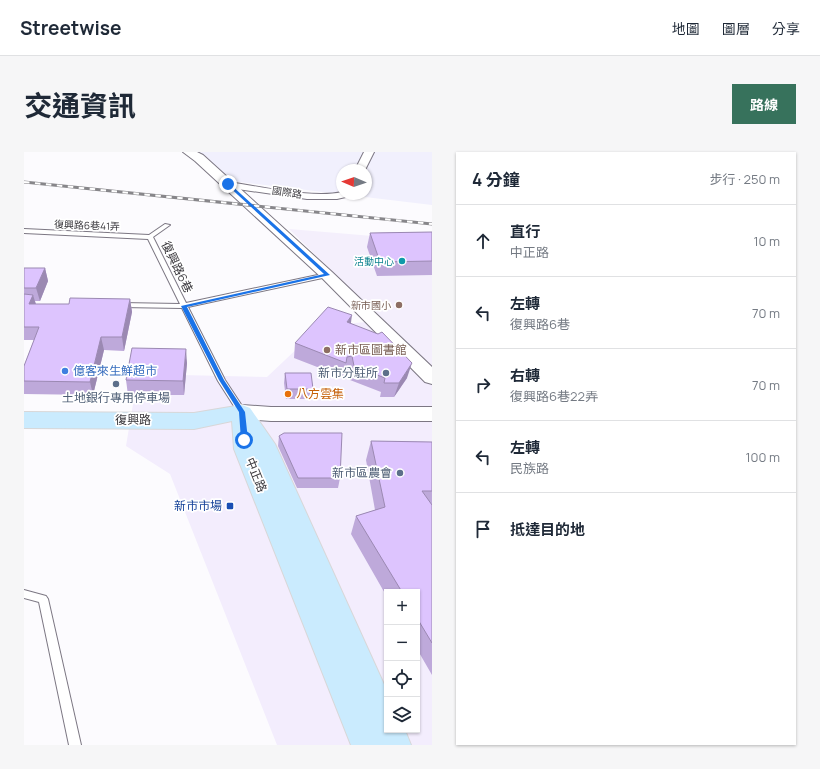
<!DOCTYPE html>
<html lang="zh-TW">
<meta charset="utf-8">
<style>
:root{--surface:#fff;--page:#f6f6f7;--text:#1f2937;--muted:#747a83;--line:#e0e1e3;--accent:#37725c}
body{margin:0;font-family:Manrope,"Noto Sans TC",sans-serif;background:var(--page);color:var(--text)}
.controls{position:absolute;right:12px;bottom:12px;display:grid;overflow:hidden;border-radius:0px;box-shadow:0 1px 3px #0004}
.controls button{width:36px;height:36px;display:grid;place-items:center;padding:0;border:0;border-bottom:1px solid var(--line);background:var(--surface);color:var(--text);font:20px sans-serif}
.compass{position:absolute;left:312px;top:12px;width:36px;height:36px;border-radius:50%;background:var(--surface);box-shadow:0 1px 3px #0004;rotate:272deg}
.stop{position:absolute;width:12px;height:12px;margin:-9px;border:3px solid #1a73e8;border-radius:50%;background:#fff}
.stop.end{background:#1a73e8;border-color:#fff;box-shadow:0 1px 4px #0008}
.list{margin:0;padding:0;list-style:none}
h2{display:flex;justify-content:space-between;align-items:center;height:52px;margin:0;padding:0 16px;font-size:17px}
h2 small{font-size:13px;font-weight:400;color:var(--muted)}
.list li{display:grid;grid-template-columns:26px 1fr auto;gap:12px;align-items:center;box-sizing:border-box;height:72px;padding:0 16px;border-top:1px solid var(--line)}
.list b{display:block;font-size:15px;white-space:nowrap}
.list p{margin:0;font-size:13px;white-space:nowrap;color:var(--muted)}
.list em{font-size:13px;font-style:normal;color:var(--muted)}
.icon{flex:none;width:22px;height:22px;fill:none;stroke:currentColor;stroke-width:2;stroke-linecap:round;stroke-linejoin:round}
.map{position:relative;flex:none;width:408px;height:593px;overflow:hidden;border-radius:0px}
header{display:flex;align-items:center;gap:24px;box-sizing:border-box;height:56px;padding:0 20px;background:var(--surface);border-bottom:1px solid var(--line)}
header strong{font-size:19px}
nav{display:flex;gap:22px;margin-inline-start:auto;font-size:14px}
.intro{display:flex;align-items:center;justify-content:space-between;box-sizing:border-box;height:96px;padding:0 24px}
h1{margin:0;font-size:28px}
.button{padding:10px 18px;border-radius:0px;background:var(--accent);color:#fff;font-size:14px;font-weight:700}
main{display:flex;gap:24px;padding:0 24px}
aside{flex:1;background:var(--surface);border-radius:0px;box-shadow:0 1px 3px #0004}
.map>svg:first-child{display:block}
.built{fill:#f3edfd;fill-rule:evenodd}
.industrial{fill:#f1f0fd;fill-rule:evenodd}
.education{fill:#f4effc}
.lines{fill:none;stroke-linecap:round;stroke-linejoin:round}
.service-casing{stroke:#7c7783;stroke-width:2}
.minor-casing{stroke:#7c7783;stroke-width:2}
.tertiary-casing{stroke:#7c7783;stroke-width:2}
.primary-casing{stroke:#d8d7d8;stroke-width:2}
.service{fill:#fff;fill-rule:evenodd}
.minor{fill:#fff;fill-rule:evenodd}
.tertiary{fill:#fff;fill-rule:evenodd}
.primary{fill:#caebfe;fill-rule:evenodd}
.rail-casing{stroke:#87868a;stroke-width:3}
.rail{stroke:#fff;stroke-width:2;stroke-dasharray:5.5;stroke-linecap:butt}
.wall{fill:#bea9da}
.shaded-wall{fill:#9b89b2}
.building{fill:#ddc4fe;stroke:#9b89b2}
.route{fill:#1a73e8}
.culture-dot{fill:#0f9aa8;stroke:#fff;stroke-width:1.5}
.education-dot{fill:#8d6e63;stroke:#fff;stroke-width:1.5}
.shop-dot{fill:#3f7fe0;stroke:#fff;stroke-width:1.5}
.service-dot{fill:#5c6f8a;stroke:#fff;stroke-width:1.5}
.food-dot{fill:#e8710a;stroke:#fff;stroke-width:1.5}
.transit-dot{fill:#1a4fb4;stroke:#fff;stroke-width:1.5}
.labels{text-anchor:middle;stroke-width:3.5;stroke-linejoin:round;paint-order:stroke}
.far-street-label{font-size:10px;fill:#3a383d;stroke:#fff}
.far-culture-label{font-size:10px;fill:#0d838f;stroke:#fff;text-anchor:end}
.far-education-label{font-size:10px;fill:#785e54;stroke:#fff;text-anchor:end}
.street-label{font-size:12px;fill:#3a383d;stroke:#fff}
.education-label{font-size:12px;fill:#785e54;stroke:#fff;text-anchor:start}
.shop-label{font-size:12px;fill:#366cbe;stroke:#fff;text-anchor:start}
.service-label{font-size:12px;fill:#4e5e75;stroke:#fff;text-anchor:end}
.food-label{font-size:12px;fill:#c56008;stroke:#fff;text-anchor:start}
.transit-label{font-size:12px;fill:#164399;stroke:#fff;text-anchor:end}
</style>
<header>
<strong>Streetwise</strong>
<nav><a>地圖</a><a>圖層</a><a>分享</a></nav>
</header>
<div class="intro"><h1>交通資訊</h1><a class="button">路線</a></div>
<main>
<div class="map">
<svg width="408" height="593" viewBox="0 0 408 593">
<rect width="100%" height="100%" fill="#fcfbfe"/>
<path class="built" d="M 354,169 L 408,224 L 408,593 L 253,593 L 146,322 L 102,294 L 114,222 L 243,225 L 297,174 ZM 363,440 L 393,440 L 393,578 L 363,578 Z"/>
<path class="industrial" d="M 171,0 L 408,0 L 408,53 L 208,29 L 179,4 ZM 318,18 L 342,18 L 342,42 L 318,42 Z"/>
<path class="education" d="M 265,77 L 408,89 L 408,217 Z"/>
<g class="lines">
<g class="service-casing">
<g id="service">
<path d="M 141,72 L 146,73 L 129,85 L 162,151 L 303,121 L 306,123 L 303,125 L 164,155 L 201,228 L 222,260 L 221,262 L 215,262 L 194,229 L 158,156 L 97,155 L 94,153 L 97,151 L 156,152 L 124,87 L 0,81 L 0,77 L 125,83 Z"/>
<path d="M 0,438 L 22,444 L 24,447 L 57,593 L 45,593 L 15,450 L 0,446 Z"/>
</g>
</g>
<g class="minor-casing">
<g id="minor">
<path d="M 340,0 L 350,0 L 341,18 L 331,18 Z"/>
<path d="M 204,30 C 235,34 289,47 318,40 L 318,42 L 327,42 L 326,44 L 313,47 L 283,47 L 200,35 L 199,33 L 200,31 Z"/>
</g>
</g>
<g class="tertiary-casing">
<g id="tertiary">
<path d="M 159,0 L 173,0 L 179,3 L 308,120 L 408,215 L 408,232 L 401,230 L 298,126 L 171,9 Z"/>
<path d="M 218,253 L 247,255 L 408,255 L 408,269 L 247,269 L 218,267 L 211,265 L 208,260 L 211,255 Z"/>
</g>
</g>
<g class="primary-casing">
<path id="primary" d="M 218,253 L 226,256 L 251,292 L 363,539 L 363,578 L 381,578 L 387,593 L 327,593 L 210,297 L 208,269 L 170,277 L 0,276 L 0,260 L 170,261 Z"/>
</g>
<use href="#service" class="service"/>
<use href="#minor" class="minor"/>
<use href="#tertiary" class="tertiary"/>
<use href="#primary" class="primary"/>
<g class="rail-casing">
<path id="rail" d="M 0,30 L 408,72"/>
</g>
<use href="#rail" class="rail"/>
</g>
<g class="wall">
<path d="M 408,80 L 408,123 L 353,124 L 343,95 L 346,81 Z"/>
<path d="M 0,116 L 21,116 L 24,129 L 16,149 L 11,149 L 12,152 L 45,152 L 106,147 L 108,160 L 100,199 L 80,198 L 69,243 L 0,242 L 0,214 L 10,188 L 0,188 Z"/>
<path d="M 327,171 L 383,226 L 370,245 L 356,245 L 357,240 L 326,228 L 325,219 L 321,219 L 319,225 L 270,206 L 271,191 Z"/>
<path d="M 163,211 L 160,243 L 104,243 L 102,228 Z"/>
<path d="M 261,221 L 289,237 L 288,247 L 262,247 L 260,231 Z"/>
<path d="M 255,284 L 316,326 L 314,336 L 273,336 L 254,294 Z"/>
<path d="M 347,289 L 408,290 L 408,523 L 393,497 L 393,440 L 363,440 L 363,445 L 327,382 L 332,364 L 351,358 L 342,308 Z"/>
</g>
<g class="shaded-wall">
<path d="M 21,116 L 24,129 L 16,149 L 12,136 Z"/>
<path d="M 9,143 L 13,156 L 5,152 Z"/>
<path d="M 106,147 L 108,160 L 100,199 L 98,185 Z"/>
<path d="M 328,163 L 326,178 L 323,170 Z"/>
<path d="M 77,185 L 80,198 L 69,243 L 66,230 Z"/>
<path d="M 162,197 L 163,211 L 160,243 L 159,229 Z"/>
<path d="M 388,211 L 383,226 L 370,245 L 375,231 Z"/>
</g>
<g class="building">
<path d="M 408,80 L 408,109 L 356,110 L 346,81 Z"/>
<path d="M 0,116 L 21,116 L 12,136 L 0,136 Z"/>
<path d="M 0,142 L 9,143 L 5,152 L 45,152 L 46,146 L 106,147 L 98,185 L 77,185 L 66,230 L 0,229 L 0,214 L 15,175 L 0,175 Z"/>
<path d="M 304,155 L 328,163 L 323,170 L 354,182 L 358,180 L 388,211 L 375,231 L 360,231 L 361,226 L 330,214 L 328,204 L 323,205 L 322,211 L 271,191 Z"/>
<path d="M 108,196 L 162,197 L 159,229 L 102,228 Z"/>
<path d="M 261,221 L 287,221 L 289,237 L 263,237 Z"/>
<path d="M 260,281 L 318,281 L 316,326 L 274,326 L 255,284 Z"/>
<path d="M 347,289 L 408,290 L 408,339 L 398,339 L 408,353 L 408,491 L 393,466 L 393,440 L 378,440 L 332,364 L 361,355 Z"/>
</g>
<path class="route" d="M 202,32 L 206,32 L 306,123 L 163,155 L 200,228 L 221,260 L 224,288 L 220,291 L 217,288 L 215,260 L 195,228 L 157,154 L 300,122 Z"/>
<circle class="culture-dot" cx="378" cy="109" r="4"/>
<g class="education-dot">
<circle cx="375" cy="153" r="4"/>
<circle cx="303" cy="198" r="4"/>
</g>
<circle class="shop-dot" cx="41" cy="219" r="4"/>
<g class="service-dot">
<circle cx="362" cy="221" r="4"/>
<circle cx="92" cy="232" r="4"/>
<circle cx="376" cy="321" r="4"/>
</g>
<circle class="food-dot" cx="264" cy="242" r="4"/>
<rect class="transit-dot" x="202" y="350" width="8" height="8" rx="2"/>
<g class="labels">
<g class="far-street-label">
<text transform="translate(263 40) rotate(8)" y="4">國際路</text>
<text transform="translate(63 73) rotate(2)" y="4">復興路6巷41弄</text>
</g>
<g class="far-culture-label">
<text x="370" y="113">活動中心</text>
</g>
<g class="far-education-label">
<text x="367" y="157">新市國小</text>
</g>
<g class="street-label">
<text transform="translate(153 115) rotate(64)" y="4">復興路6巷</text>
<text x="109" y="272">復興路</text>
<text transform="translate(232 323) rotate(68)" y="4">中正路</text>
</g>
<g class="education-label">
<text x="311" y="202">新市區圖書館</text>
</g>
<g class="shop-label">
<text x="49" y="223">億客來生鮮超市</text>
</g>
<g class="service-label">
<text x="354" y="225">新市分駐所</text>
<text x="92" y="250" text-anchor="middle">土地銀行專用停車場</text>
<text x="368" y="325">新市區農會</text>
</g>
<g class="food-label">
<text x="272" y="246">八方雲集</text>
</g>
<g class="transit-label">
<text x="198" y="358">新市市場</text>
</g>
</g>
</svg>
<div class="controls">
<button>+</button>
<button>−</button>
<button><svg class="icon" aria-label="locate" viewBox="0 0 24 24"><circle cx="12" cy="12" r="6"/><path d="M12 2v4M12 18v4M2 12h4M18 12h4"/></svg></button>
<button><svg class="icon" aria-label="layers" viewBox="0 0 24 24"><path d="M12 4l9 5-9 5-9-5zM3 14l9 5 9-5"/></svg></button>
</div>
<svg class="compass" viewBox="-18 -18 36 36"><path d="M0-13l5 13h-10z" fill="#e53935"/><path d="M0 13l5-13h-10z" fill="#747a83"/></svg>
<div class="stop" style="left:220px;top:288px"></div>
<div class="stop end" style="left:204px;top:32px"></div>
</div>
<aside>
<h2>4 分鐘<small>步行 · 250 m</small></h2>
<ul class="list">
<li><svg class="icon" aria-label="ahead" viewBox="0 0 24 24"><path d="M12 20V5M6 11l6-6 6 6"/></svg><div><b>直行</b><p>中正路</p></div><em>10 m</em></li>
<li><svg class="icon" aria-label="left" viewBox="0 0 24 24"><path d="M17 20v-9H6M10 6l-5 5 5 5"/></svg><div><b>左轉</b><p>復興路6巷</p></div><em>70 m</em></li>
<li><svg class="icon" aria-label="right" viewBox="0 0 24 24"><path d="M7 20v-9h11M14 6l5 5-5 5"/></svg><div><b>右轉</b><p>復興路6巷22弄</p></div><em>70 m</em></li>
<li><svg class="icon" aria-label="left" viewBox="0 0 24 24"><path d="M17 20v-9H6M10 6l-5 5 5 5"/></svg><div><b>左轉</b><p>民族路</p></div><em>100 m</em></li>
<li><svg class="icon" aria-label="arrive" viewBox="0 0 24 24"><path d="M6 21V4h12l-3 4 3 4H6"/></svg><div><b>抵達目的地</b></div></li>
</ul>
</aside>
</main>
